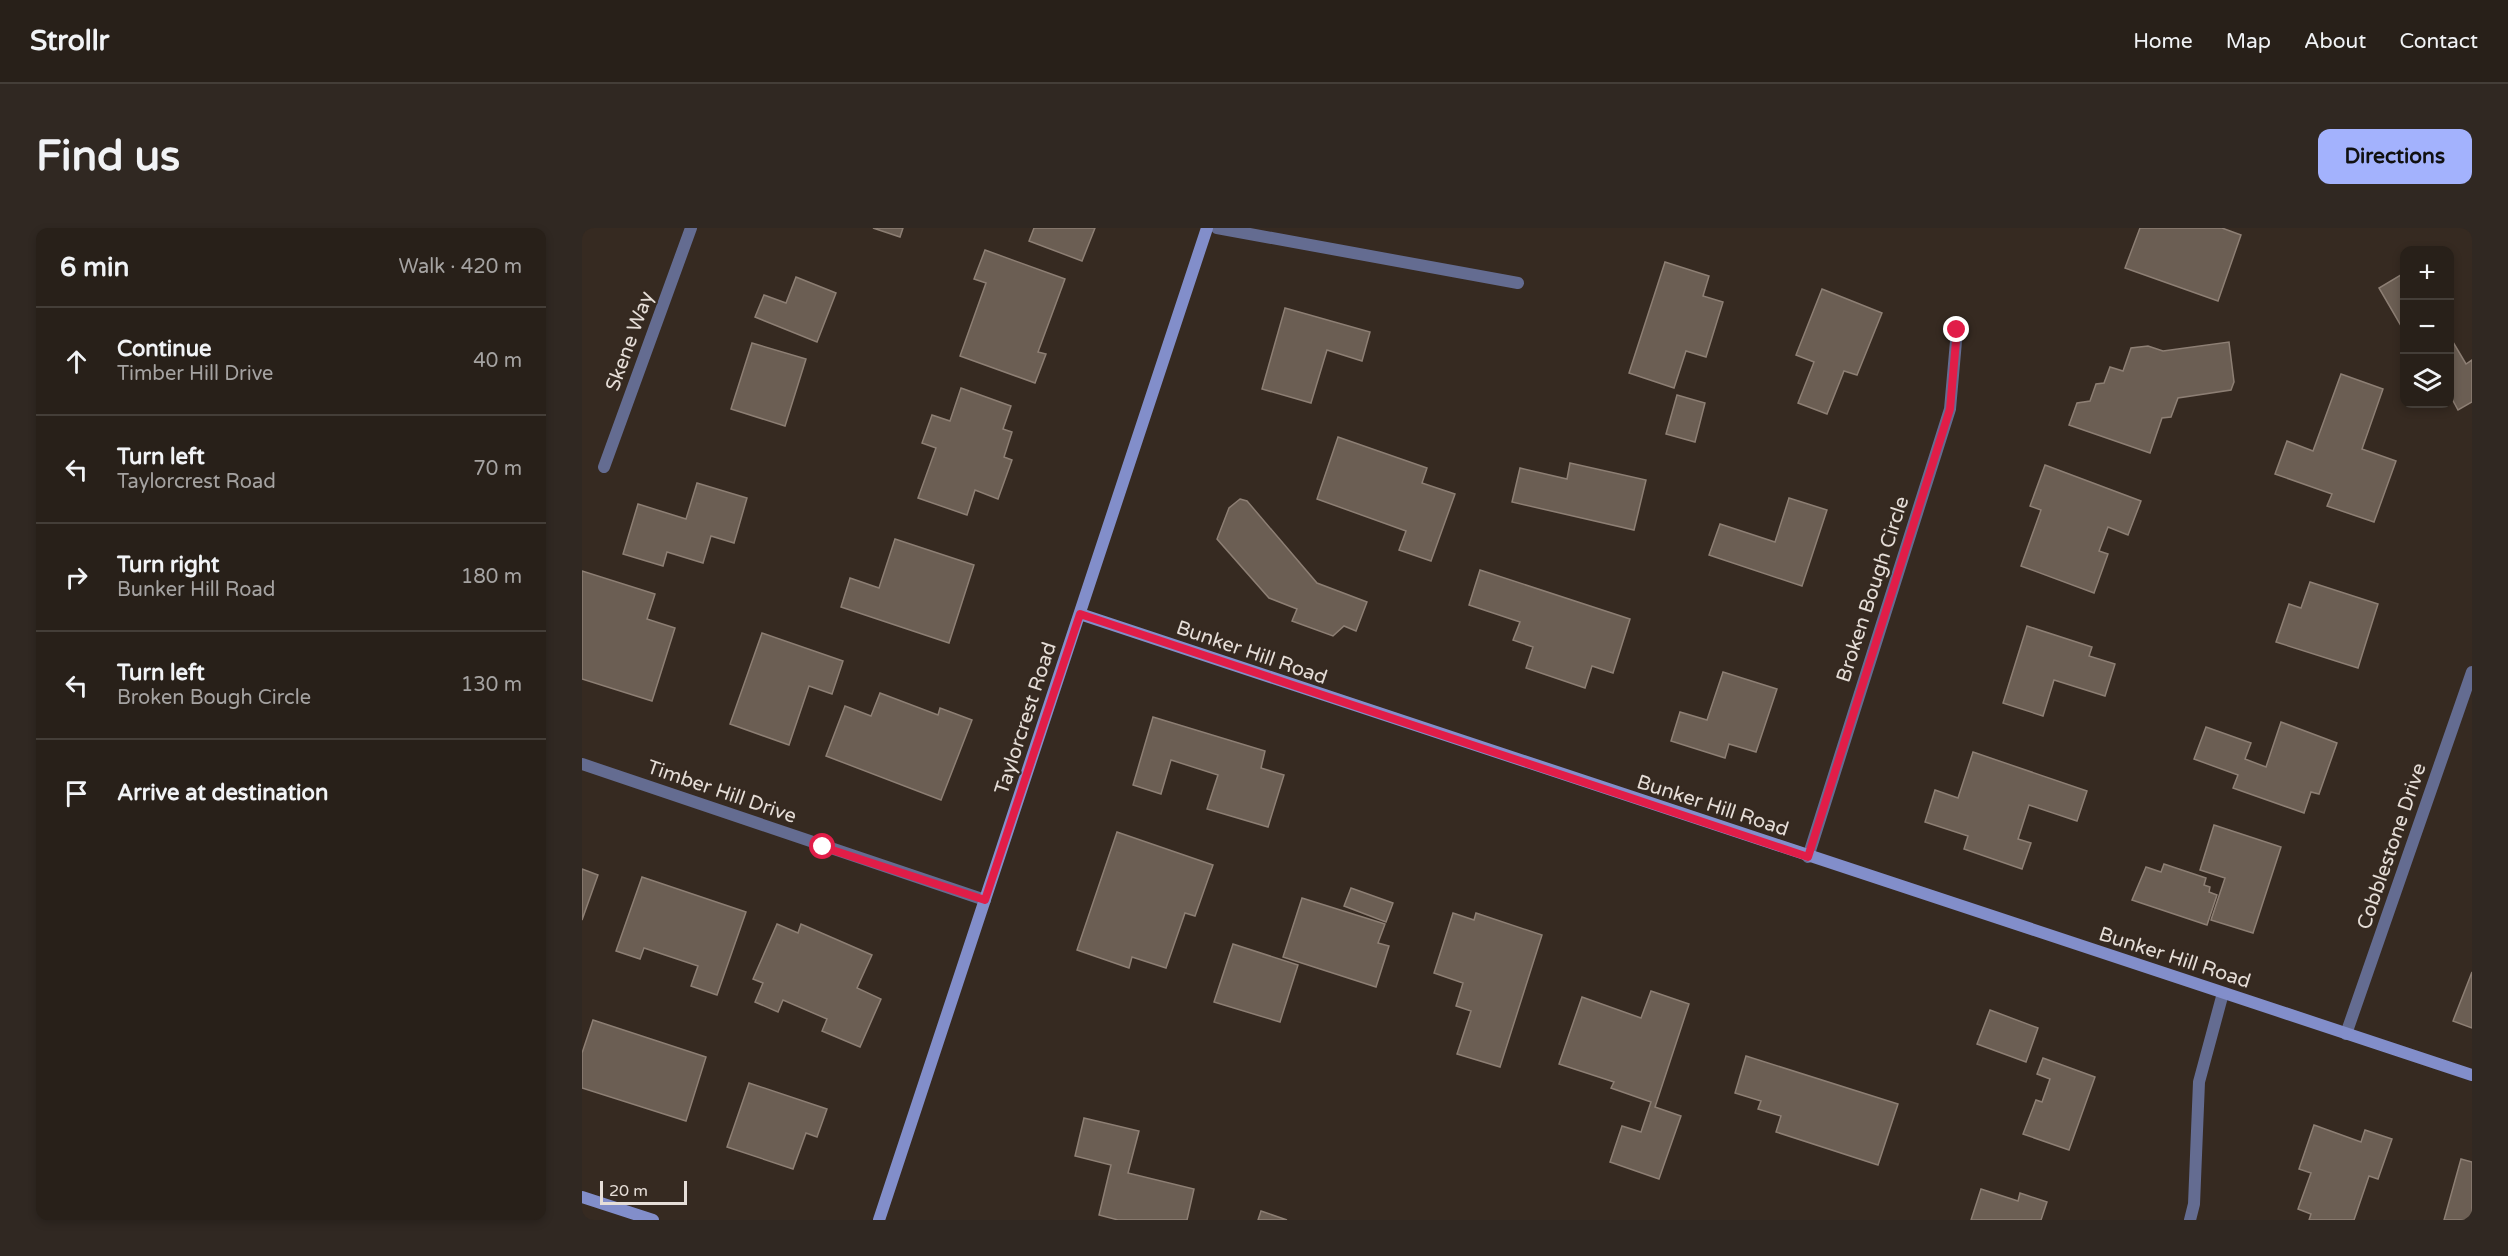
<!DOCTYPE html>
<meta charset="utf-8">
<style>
:root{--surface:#282019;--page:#302822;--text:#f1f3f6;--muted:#a5a3a2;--line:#443e38;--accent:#a3b2fd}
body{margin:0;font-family:"Varela Round",sans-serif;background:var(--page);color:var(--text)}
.controls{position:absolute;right:18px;top:18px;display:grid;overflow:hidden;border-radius:12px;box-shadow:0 3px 9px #0003}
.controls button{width:54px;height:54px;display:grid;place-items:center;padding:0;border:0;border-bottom:2px solid var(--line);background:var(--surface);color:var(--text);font:30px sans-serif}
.scale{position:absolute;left:18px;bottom:15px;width:87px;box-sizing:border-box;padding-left:6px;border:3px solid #e6ded8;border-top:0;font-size:16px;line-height:21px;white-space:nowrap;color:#e6ded8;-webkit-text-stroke:4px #362a21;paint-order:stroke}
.stop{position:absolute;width:18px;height:18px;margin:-14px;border:4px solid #e11d48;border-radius:50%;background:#fff}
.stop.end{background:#e11d48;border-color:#fff;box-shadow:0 2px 6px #0008}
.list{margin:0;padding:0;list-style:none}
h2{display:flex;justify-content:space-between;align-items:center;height:78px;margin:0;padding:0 24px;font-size:26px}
h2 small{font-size:20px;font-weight:400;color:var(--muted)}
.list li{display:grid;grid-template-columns:39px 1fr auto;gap:18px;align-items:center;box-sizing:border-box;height:108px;padding:0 24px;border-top:2px solid var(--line)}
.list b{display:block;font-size:22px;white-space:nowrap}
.list p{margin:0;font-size:20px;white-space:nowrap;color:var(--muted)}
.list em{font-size:20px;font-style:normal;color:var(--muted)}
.icon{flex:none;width:33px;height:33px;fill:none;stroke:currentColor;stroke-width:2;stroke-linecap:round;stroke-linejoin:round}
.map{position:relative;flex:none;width:1890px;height:992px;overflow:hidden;border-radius:12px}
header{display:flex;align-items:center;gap:36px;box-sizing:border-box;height:84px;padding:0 30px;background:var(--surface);border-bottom:2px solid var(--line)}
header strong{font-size:28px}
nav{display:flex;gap:33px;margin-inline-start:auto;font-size:21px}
.intro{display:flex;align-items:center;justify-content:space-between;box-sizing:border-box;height:144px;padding:0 36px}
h1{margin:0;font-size:42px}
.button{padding:15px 27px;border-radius:12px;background:var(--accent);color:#111;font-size:21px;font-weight:700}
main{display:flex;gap:36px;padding:0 36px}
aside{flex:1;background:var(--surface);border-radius:12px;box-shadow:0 3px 9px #0003}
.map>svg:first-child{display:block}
.building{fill:#6b5e53;stroke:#8d7f74;stroke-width:1.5}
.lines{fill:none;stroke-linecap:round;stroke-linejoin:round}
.street{stroke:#646c91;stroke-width:12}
.secondary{stroke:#828eca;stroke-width:12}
.route{stroke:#e11d48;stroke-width:8}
.labels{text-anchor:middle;stroke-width:4.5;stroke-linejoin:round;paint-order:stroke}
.street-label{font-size:20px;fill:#e6ded8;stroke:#362a21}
</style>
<header>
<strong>Strollr</strong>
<nav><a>Home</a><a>Map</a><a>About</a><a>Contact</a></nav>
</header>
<div class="intro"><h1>Find us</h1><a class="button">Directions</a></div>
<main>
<aside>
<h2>6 min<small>Walk · 420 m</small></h2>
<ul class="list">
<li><svg class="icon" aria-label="ahead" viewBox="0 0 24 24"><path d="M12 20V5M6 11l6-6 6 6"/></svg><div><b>Continue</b><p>Timber Hill Drive</p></div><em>40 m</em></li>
<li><svg class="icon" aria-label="left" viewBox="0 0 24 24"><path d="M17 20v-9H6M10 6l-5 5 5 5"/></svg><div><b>Turn left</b><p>Taylorcrest Road</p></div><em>70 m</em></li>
<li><svg class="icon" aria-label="right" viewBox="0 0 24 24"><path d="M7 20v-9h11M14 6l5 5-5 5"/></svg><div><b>Turn right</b><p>Bunker Hill Road</p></div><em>180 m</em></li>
<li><svg class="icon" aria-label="left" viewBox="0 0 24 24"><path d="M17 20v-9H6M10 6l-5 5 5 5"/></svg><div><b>Turn left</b><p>Broken Bough Circle</p></div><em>130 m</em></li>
<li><svg class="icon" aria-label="arrive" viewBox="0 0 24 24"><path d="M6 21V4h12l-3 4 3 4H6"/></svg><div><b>Arrive at destination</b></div></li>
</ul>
</aside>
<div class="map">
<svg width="1890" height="992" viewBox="0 0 1890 992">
<rect width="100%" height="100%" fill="#362a21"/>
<g class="building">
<path d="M 291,0 L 321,0 L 318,9 Z"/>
<path d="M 452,0 L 513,0 L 500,33 L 447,13 Z"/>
<path d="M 1558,0 L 1640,0 L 1659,7 L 1636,73 L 1543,40 Z"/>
<path d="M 403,22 L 483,51 L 456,124 L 464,126 L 453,155 L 378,128 L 404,55 L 392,51 Z"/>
<path d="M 1083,34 L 1127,48 L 1121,68 L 1141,74 L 1124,129 L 1104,123 L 1092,160 L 1047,145 Z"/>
<path d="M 1822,45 L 1822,103 L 1797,60 Z"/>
<path d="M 214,49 L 254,65 L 235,114 L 173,89 L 182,67 L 204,75 Z"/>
<path d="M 1240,61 L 1300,85 L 1275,147 L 1262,143 L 1245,186 L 1216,175 L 1232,134 L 1214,127 Z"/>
<path d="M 703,80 L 788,104 L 780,133 L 745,122 L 729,175 L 680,161 Z"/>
<path d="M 1868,109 L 1884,136 L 1890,132 L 1890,174 L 1876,182 L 1868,167 Z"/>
<path d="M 1647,114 L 1652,154 L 1649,162 L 1596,170 L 1589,189 L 1580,190 L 1568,225 L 1487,197 L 1495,175 L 1508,173 L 1514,156 L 1522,155 L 1528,139 L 1541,143 L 1549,120 L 1566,118 L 1581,123 Z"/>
<path d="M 170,115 L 224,131 L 203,198 L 149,181 Z"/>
<path d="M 1759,146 L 1801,161 L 1780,221 L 1814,233 L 1792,294 L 1745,278 L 1750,266 L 1693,246 L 1705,213 L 1731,223 Z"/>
<path d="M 379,160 L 429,178 L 421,201 L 430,204 L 422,229 L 430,232 L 416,271 L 393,262 L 385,287 L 336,270 L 354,220 L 340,215 L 350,187 L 368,193 Z"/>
<path d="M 1095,167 L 1123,175 L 1113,214 L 1084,206 Z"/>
<path d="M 756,209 L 845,240 L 840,255 L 873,266 L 849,333 L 817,322 L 824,303 L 735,271 Z"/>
<path d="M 988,235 L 1064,252 L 1052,302 L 930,274 L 938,240 L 985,251 Z"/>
<path d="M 1463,237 L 1559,273 L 1546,307 L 1526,299 L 1517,323 L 1526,326 L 1512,365 L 1439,338 L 1459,282 L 1448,278 Z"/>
<path d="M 115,255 L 165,270 L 152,315 L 129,308 L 121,335 L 85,324 L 81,338 L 41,326 L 56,276 L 104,291 Z"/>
<path d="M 1207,270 L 1245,282 L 1220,358 L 1127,327 L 1138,296 L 1193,314 Z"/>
<path d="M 658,271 L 665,273 L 735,355 L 785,374 L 774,403 L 762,398 L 751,408 L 710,393 L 715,381 L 687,370 L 635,311 L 647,280 Z"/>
<path d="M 313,311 L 392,337 L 367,415 L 259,379 L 268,350 L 297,360 Z"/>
<path d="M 898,342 L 1048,391 L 1031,445 L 1010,438 L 1003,460 L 944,440 L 951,419 L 931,412 L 938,394 L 887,377 Z"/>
<path d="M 0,343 L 73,366 L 65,391 L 93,400 L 70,473 L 0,451 Z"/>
<path d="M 1728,354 L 1796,376 L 1776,440 L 1694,414 L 1707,376 L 1719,380 Z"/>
<path d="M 1445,398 L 1510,419 L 1507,428 L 1533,436 L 1523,468 L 1472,452 L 1461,488 L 1421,475 Z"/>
<path d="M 180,405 L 261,433 L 250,466 L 227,458 L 207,517 L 148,496 Z"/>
<path d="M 1141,444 L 1195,461 L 1174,524 L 1147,516 L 1143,530 L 1089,513 L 1098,484 L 1125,492 Z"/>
<path d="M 298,465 L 356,487 L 358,480 L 390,492 L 359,572 L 244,528 L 263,478 L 289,488 Z"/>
<path d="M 571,489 L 683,523 L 679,540 L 702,547 L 686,599 L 625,581 L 636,547 L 589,532 L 579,566 L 551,557 Z"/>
<path d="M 1699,494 L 1755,515 L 1737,566 L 1729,564 L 1722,585 L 1651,560 L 1656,547 L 1612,531 L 1624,499 L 1669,515 L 1663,531 L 1684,539 Z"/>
<path d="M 1391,524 L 1505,563 L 1495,593 L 1447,577 L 1436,611 L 1449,615 L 1440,641 L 1382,621 L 1386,608 L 1343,594 L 1353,562 L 1376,570 Z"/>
<path d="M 1632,597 L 1699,619 L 1671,705 L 1629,692 L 1643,650 L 1618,642 Z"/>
<path d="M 535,604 L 631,637 L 613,688 L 603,685 L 584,740 L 550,729 L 547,740 L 495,722 Z"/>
<path d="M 1582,636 L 1624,650 L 1622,657 L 1628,659 L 1627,664 L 1635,667 L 1625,697 L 1550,672 L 1564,639 L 1579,644 Z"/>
<path d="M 0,641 L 16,647 L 0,692 Z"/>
<path d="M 60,649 L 164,684 L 135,767 L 109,758 L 116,738 L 62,720 L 58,731 L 34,723 Z"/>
<path d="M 769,660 L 811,675 L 804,694 L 762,678 Z"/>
<path d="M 720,670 L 803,696 L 796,715 L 807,718 L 794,759 L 701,729 Z"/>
<path d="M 871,685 L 892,692 L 894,685 L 960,707 L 918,839 L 875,826 L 889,783 L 874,778 L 881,755 L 852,745 Z"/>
<path d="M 195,696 L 216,705 L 219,696 L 290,727 L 275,760 L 299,771 L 278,819 L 240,803 L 245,791 L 201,772 L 196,784 L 173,774 L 181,755 L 171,751 Z"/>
<path d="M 651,716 L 716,737 L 698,794 L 632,774 Z"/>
<path d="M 1890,744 L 1890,800 L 1871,793 Z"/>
<path d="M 1069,763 L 1107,776 L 1073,879 L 1099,888 L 1077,951 L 1028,934 L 1040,898 L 1059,904 L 1069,874 L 1029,860 L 1032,854 L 977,836 L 1000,769 L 1059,790 Z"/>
<path d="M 1408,782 L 1456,800 L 1444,834 L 1395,816 Z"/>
<path d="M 11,792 L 124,829 L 104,893 L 0,860 L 0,825 Z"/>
<path d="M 1164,828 L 1316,876 L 1296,937 L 1194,904 L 1199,888 L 1176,881 L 1179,873 L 1153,865 Z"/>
<path d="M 1461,830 L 1513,849 L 1487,922 L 1441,906 L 1454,872 L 1460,874 L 1468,851 L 1455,846 Z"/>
<path d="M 167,855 L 245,881 L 235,909 L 224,905 L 211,941 L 145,919 Z"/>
<path d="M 502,890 L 557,903 L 546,945 L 612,961 L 605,992 L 536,992 L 517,987 L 529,937 L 493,928 Z"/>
<path d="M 1732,897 L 1779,914 L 1783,902 L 1810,911 L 1796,951 L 1787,948 L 1772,992 L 1727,992 L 1729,986 L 1716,981 L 1729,945 L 1717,941 Z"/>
<path d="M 1879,931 L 1890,934 L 1890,992 L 1862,992 Z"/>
<path d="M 1399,961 L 1436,973 L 1438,965 L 1465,974 L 1459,992 L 1389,992 Z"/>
<path d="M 679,983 L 705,992 L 676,992 Z"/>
</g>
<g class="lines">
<g class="street">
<path d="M 635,0 L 936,55"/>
<path d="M 22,239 L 109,0"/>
<path d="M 0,536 L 403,672"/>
<path d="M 1226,629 L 1368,181 L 1375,102"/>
<path d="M 1764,806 L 1890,444"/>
<path d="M 1608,992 L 1612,976 L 1617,854 L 1641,765"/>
</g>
<g class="secondary">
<path d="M 498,386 L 1890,847"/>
<path d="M 0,969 L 71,992"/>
<path d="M 297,992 L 625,0"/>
</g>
</g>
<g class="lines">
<path class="route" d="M 241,619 L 403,672 L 498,386 L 1226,629 L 1368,181 L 1375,102"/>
</g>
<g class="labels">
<g class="street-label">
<text transform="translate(47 113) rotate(-70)" y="7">Skene Way</text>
<text transform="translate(1290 361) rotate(-72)" y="7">Broken Bough Circle</text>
<text transform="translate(670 424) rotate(19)" y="7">Bunker Hill Road</text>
<text transform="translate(443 490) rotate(-72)" y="7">Taylorcrest Road</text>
<text transform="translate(140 563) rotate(19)" y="7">Timber Hill Drive</text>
<text transform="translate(1131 577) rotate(18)" y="7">Bunker Hill Road</text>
<text transform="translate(1809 618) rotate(-71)" y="7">Cobblestone Drive</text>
<text transform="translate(1593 729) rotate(18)" y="7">Bunker Hill Road</text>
</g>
</g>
</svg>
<div class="controls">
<button>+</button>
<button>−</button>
<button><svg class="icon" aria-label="layers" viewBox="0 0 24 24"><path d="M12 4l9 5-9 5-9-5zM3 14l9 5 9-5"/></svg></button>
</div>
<div class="scale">20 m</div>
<div class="stop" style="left:241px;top:619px"></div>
<div class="stop end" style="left:1375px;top:102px"></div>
</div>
</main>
